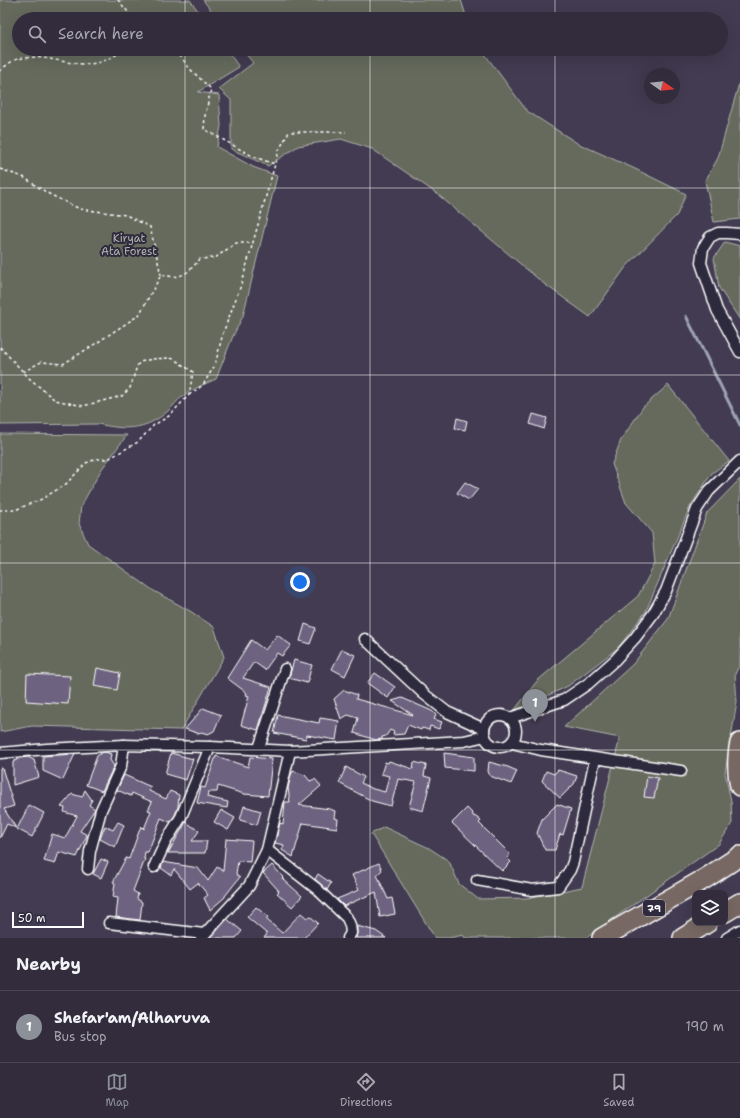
<!DOCTYPE html>
<style>
:root{--surface:#322c3d;--page:#3a3444;--text:#f1f3f6;--muted:#a8a7b0;--line:#4d4857;--accent:#8c9099}
body{margin:0;font-family:"Shantell Sans",sans-serif;background:var(--page);color:var(--text)}
.controls{position:absolute;right:12px;bottom:12px;display:grid;overflow:hidden;border-radius:8px;box-shadow:0 4px 16px #0002}
.controls button{width:36px;height:36px;display:grid;place-items:center;padding:0;border:0;border-bottom:1px solid var(--line);background:var(--surface);color:var(--text);font:20px sans-serif}
.compass{position:absolute;left:644px;top:68px;width:36px;height:36px;border-radius:50%;background:var(--surface);box-shadow:0 4px 16px #0002;rotate:104deg}
.scale{position:absolute;left:12px;bottom:10px;width:72px;box-sizing:border-box;padding-left:4px;border:2px solid #fff;border-top:0;font-size:11px;line-height:14px;white-space:nowrap;color:#fff;-webkit-text-stroke:3px #2f2a3d;paint-order:stroke}
.you{position:absolute;left:300px;top:582px;width:14px;height:14px;margin:-10px;border:3px solid #fff;border-radius:50%;background:#1a73e8;box-shadow:0 0 0 6px #1a73e833}
.badge{display:grid;place-items:center;width:26px;height:26px;border-radius:50%;background:var(--accent);color:#fff;font-size:13px;font-weight:700}
.pin{position:absolute;translate:-50% -33px;filter:drop-shadow(0 1px 2px #0008)}
.pin::after{content:'';position:absolute;top:21px;width:14px;height:12px;background:inherit;clip-path:polygon(0 0,100% 0,50% 100%)}
.list{margin:0;padding:0;list-style:none}
h2{display:flex;justify-content:space-between;align-items:center;height:52px;margin:0;padding:0 16px;font-size:17px}
h2 small{font-size:13px;font-weight:400;color:var(--muted)}
.list li{display:grid;grid-template-columns:26px 1fr auto;gap:12px;align-items:center;box-sizing:border-box;height:72px;padding:0 16px;border-top:1px solid var(--line)}
.list b{display:block;font-size:15px;white-space:nowrap}
.list p{margin:0;font-size:13px;white-space:nowrap;color:var(--muted)}
.list em{font-size:13px;font-style:normal;color:var(--muted)}
.icon{flex:none;width:22px;height:22px;fill:none;stroke:currentColor;stroke-width:2;stroke-linecap:round;stroke-linejoin:round}
.map{position:relative;flex:none;width:740px;height:938px;overflow:hidden}
.search{position:absolute;background:var(--surface);box-shadow:0 4px 16px #0002;left:12px;right:12px;top:12px;height:44px;display:flex;align-items:center;gap:10px;box-sizing:border-box;padding:0 14px;border-radius:22px;color:var(--muted);font-size:15px}
.sheet{height:124px;background:var(--surface)}
nav{display:flex;justify-content:space-around;align-items:center;box-sizing:border-box;height:56px;border-top:1px solid var(--line);background:var(--surface);font-size:11px;color:var(--muted)}
nav a{display:grid;justify-items:center;gap:2px}
nav .on{color:var(--accent)}
.map>svg:first-child{display:block}
.green{fill:#656a5d;stroke:#b2b4ae}
.lines{fill:none;stroke-linecap:round;stroke-linejoin:round}
.stream{stroke:#9da3b2;stroke-width:3}
.building{fill:#6d6280;stroke:#fff}
.street-casing{stroke:#fff;stroke-width:13}
.highway-casing{stroke:#fff;stroke-width:22}
.path{stroke:#fff;stroke-width:1.5;stroke-dasharray:3 3;stroke-linecap:butt}
.street{stroke:#2f2a3d;stroke-width:10}
.highway{stroke:#776864;stroke-width:19}
.grid{fill:none;stroke:#fff;stroke-width:1;stroke-opacity:0.55}
.labels{text-anchor:middle;stroke-width:4;stroke-linejoin:round;paint-order:stroke}
.shield{fill:#2f2a3d;stroke:#c1bfc5;stroke-width:1}
.shield-label{font-size:10px;font-weight:bold;fill:#fff}
.park-label{font-size:11px;fill:#b2b4ae;stroke:#2f2a3d}
</style>
<div class="map">
<svg width="740" height="938" viewBox="0 0 740 938">
<rect width="100%" height="100%" fill="#423b51"/>
<filter id="ink" filterUnits="userSpaceOnUse"><feTurbulence type="fractalNoise" baseFrequency=".025" numOctaves="2"/><feDisplacementMap in="SourceGraphic" scale="8" xChannelSelector="R" yChannelSelector="G"/><feConvolveMatrix kernelMatrix="1 2 1 2 8 2 1 2 1" color-interpolation-filters="sRGB"/></filter>
<g filter="url(#ink)">
<g class="green">
<path d="M 0,0 L 190,0 L 204,19 L 19,19 L 19,49 L 226,49 L 239,67 L 198,92 L 219,95 L 221,126 L 217,147 L 253,167 L 277,176 L 243,316 L 233,336 L 216,379 C 205,384 192,389 183,396 C 177,400 173,407 168,411 C 145,431 125,430 98,424 L 0,425 Z"/>
<path d="M 203,0 L 461,0 L 467,19 L 218,19 Z"/>
<path d="M 242,49 L 481,49 L 527,111 L 577,143 L 633,168 L 686,194 L 677,215 L 626,267 L 590,317 L 543,283 L 436,193 L 372,149 L 341,139 L 298,146 L 268,166 L 231,149 L 231,100 L 219,89 L 253,63 Z"/>
<path d="M 740,80 L 740,219 L 714,222 L 705,181 L 718,158 Z"/>
<path d="M 725,242 L 740,246 L 740,320 L 719,288 L 714,258 Z"/>
<path d="M 668,385 L 729,461 L 712,473 L 690,507 L 646,611 L 618,648 L 568,686 L 513,712 L 537,681 L 638,596 L 655,564 L 652,533 L 626,503 L 612,464 L 621,440 L 643,407 Z"/>
<path d="M 0,434 L 127,435 L 101,470 L 81,506 L 79,524 L 88,544 L 154,591 L 190,611 L 214,627 L 224,657 L 181,730 L 32,726 L 0,732 Z"/>
<path d="M 740,479 L 740,664 L 735,674 L 737,702 L 725,773 L 731,801 L 732,823 L 719,844 L 586,938 L 465,938 L 463,935 L 449,938 L 435,938 L 371,834 L 384,827 L 429,848 L 449,861 L 459,884 L 478,899 L 527,898 L 582,887 L 620,738 L 564,727 L 633,664 L 668,619 L 707,513 Z"/>
</g>
<g class="lines">
<path class="stream" d="M 686,316 L 740,425"/>
</g>
<g class="building">
<path d="M 533,414 L 547,418 L 544,429 L 530,424 Z"/>
<path d="M 457,418 L 467,421 L 465,430 L 455,428 Z"/>
<path d="M 465,482 L 478,489 L 469,500 L 457,493 Z"/>
<path d="M 305,624 L 316,628 L 310,644 L 300,641 Z"/>
<path d="M 277,635 L 291,645 L 282,656 L 277,653 L 265,670 L 254,662 L 243,678 L 271,687 L 258,730 L 241,725 L 249,696 L 246,695 L 247,693 L 227,678 L 251,640 L 265,650 Z"/>
<path d="M 342,649 L 355,655 L 345,676 L 332,669 Z"/>
<path d="M 294,660 L 312,665 L 307,683 L 289,678 Z"/>
<path d="M 97,668 L 120,673 L 117,690 L 94,686 Z"/>
<path d="M 375,673 L 395,687 L 388,698 L 367,683 Z"/>
<path d="M 27,674 L 70,676 L 68,704 L 26,701 Z"/>
<path d="M 344,690 L 357,695 L 356,699 L 413,715 L 392,701 L 402,698 L 432,711 L 436,715 L 434,719 L 442,722 L 439,729 L 430,726 L 429,730 L 422,728 L 421,730 L 408,725 L 404,734 L 393,735 L 394,732 L 390,730 L 386,736 L 382,737 L 382,739 L 376,740 L 354,733 L 358,718 L 348,715 L 341,719 L 334,699 Z"/>
<path d="M 203,708 L 221,715 L 214,731 L 208,734 L 201,732 L 200,734 L 185,729 Z"/>
<path d="M 278,715 L 319,723 L 320,718 L 339,721 L 336,740 L 307,735 L 306,739 L 274,733 Z"/>
<path d="M 105,752 L 111,754 L 110,760 L 114,766 L 102,791 L 86,785 L 97,756 L 101,753 Z"/>
<path d="M 171,753 L 193,759 L 186,780 L 165,774 Z"/>
<path d="M 444,753 L 474,757 L 474,771 L 445,768 Z"/>
<path d="M 75,754 L 63,780 L 43,771 L 43,756 Z"/>
<path d="M 216,756 L 248,767 L 250,757 L 272,759 L 268,796 L 244,794 L 218,786 L 217,792 L 208,792 L 207,797 L 228,802 L 227,808 L 197,803 L 201,787 L 205,788 Z"/>
<path d="M 28,757 L 34,760 L 39,777 L 13,785 L 13,762 L 20,758 Z"/>
<path d="M 389,761 L 413,769 L 414,762 L 426,765 L 424,776 L 431,778 L 423,811 L 409,807 L 416,782 L 398,779 L 391,806 L 372,801 L 339,783 L 346,767 L 364,777 L 361,783 L 373,789 L 385,792 L 389,776 L 381,774 L 385,762 L 388,763 Z"/>
<path d="M 489,762 L 508,767 L 517,771 L 511,784 L 490,776 L 488,771 Z"/>
<path d="M 0,768 L 2,768 L 14,806 L 4,809 L 16,828 L 7,824 L 0,838 Z"/>
<path d="M 558,770 L 577,776 L 574,784 L 560,798 L 542,781 L 546,771 L 554,774 Z"/>
<path d="M 293,771 L 305,775 L 310,781 L 315,779 L 321,786 L 299,805 L 330,809 L 335,811 L 334,818 L 338,819 L 337,828 L 303,823 L 293,857 L 282,850 L 284,845 L 275,843 L 280,823 L 283,824 L 285,802 L 290,802 L 288,788 L 291,775 Z"/>
<path d="M 124,775 L 151,787 L 149,791 L 166,799 L 170,791 L 179,795 L 178,807 L 175,815 L 170,822 L 161,818 L 148,852 L 145,852 L 144,859 L 145,859 L 133,891 L 138,894 L 137,899 L 142,902 L 140,920 L 116,917 L 118,898 L 113,897 L 115,883 L 113,882 L 126,858 L 129,859 L 141,826 L 144,829 L 151,811 L 148,810 L 152,802 L 132,793 L 131,796 L 117,790 Z"/>
<path d="M 647,776 L 658,778 L 654,798 L 644,797 Z"/>
<path d="M 85,790 L 92,800 L 89,805 L 95,809 L 80,831 L 87,835 L 77,857 L 59,852 L 55,864 L 44,861 L 52,834 L 65,838 L 77,816 L 64,812 L 65,808 L 61,807 L 72,794 L 82,797 Z"/>
<path d="M 557,804 L 571,809 L 563,835 L 560,834 L 555,850 L 545,850 L 537,833 L 542,819 Z"/>
<path d="M 29,805 L 44,813 L 32,837 L 17,829 Z"/>
<path d="M 244,806 L 261,811 L 257,825 L 240,820 Z"/>
<path d="M 467,808 L 473,814 L 473,816 L 476,817 L 481,821 L 479,823 L 510,854 L 507,858 L 511,862 L 502,871 L 452,823 Z"/>
<path d="M 221,810 L 235,818 L 228,830 L 214,822 Z"/>
<path d="M 118,822 L 124,825 L 115,847 L 100,839 L 105,826 L 113,830 Z"/>
<path d="M 186,822 L 199,831 L 192,841 L 207,841 L 205,853 L 168,853 Z"/>
<path d="M 226,839 L 252,841 L 250,862 L 238,861 L 236,874 L 240,877 L 225,896 L 225,897 L 210,910 L 204,898 L 208,895 L 198,883 L 190,889 L 174,869 L 171,875 L 161,868 L 163,862 L 198,868 L 208,881 L 217,867 L 223,871 Z"/>
<path d="M 101,859 L 108,862 L 101,878 L 93,874 Z"/>
<path d="M 379,863 L 382,870 L 377,875 L 388,899 L 392,898 L 395,914 L 380,917 L 376,892 L 344,906 L 337,899 L 359,890 L 352,875 Z"/>
<path d="M 272,865 L 283,877 L 282,878 L 302,896 L 292,907 L 277,893 L 279,891 L 263,873 Z"/>
<path d="M 318,874 L 331,883 L 327,890 L 315,879 Z"/>
<path d="M 256,907 L 268,917 L 266,919 L 282,933 L 301,913 L 307,918 L 311,917 L 318,923 L 304,938 L 264,938 L 267,934 L 247,917 Z"/>
<path d="M 227,919 L 242,931 L 236,938 L 211,938 Z"/>
<path d="M 357,926 L 376,931 L 386,938 L 356,938 L 357,933 Z"/>
</g>
<g class="lines">
<g class="street-casing">
<g id="street">
<path d="M 740,234 L 727,233 L 718,233 L 710,237 L 703,248 L 701,263 L 717,310 L 740,352"/>
<path d="M 365,639 L 424,694 L 447,712 L 484,729"/>
<circle cx="500" cy="731" r="16"/>
<path d="M 510,718 L 564,700 L 589,683 L 615,660 L 635,638 L 653,614 L 666,591 L 697,509 L 709,491 L 740,461"/>
<path d="M 512,743 L 541,750 L 681,771"/>
<path d="M 259,748 L 285,669"/>
<path d="M 0,753 L 47,749 L 124,745 L 210,747 L 290,751 L 464,741 L 485,736"/>
<path d="M 267,850 L 317,889 L 347,918 L 350,925 L 351,933 L 348,938"/>
<path d="M 154,867 L 166,841 L 181,817 L 210,747"/>
<path d="M 88,869 L 90,851 L 97,825 L 101,810 L 121,766 L 124,745"/>
<path d="M 477,880 L 532,890 L 558,887 L 570,870 L 573,862 L 595,759"/>
<path d="M 109,923 L 204,934"/>
<path d="M 201,938 L 249,886 L 267,850 L 290,751"/>
<path d="M 727,938 L 740,930"/>
</g>
</g>
<g class="highway-casing">
<g id="highway">
<path d="M 740,743 C 737,755 737,774 740,786"/>
<path d="M 725,912 L 740,903"/>
<path d="M 602,938 L 706,878 L 740,856"/>
<path d="M 683,938 L 707,923"/>
</g>
</g>
<g class="path">
<path d="M 118,0 L 128,12 L 132,19"/>
<path d="M 156,49 L 181,57 L 190,69 L 211,89 L 205,116 L 204,129 L 254,157 L 275,164"/>
<path d="M 0,71 C 4,67 10,62 15,60 C 42,51 69,68 96,63 C 107,61 117,54 127,49"/>
<path d="M 0,169 L 23,177 L 49,194 L 80,209 L 126,215 L 150,227 L 161,275"/>
<path d="M 0,347 L 29,378 L 55,400 L 83,406 L 122,396 L 130,388 L 137,366 L 140,362 L 152,359 L 169,358 L 174,359 L 193,372 L 189,395 L 169,416 L 154,425 L 138,442 L 108,459 L 97,459 L 86,463 L 66,484 L 42,499 L 15,510 L 0,510"/>
<path d="M 23,372 L 41,362 L 63,364 L 92,346 L 139,315 L 161,275 C 182,279 186,275 200,259 L 215,258 L 236,243 L 252,243"/>
<path d="M 189,395 L 203,385 L 215,365 L 223,333 L 241,285 L 279,150 L 289,132 L 346,132"/>
</g>
<use href="#street" class="street"/>
<use href="#highway" class="highway"/>
</g>
</g>
<path class="grid" d="M 185,0 L 185,19M 370,0 L 370,19M 555,0 L 555,19M 185,49 L 185,938M 370,49 L 370,938M 555,49 L 555,938M 0,188 L 740,188M 0,375 L 740,375M 0,563 L 740,563M 0,750 L 740,750"/>
<g class="labels">
<rect class="shield" x="643" y="900" width="22" height="16" rx="3"/>
<g class="shield-label">
<text x="654" y="912">79</text>
</g>
<g class="park-label">
<text x="129" y="242">Kiryat<tspan x="129" dy="13">Ata Forest</tspan></text>
</g>
</g>
</svg>
<div class="controls">
<button><svg class="icon" aria-label="layers" viewBox="0 0 24 24"><path d="M12 4l9 5-9 5-9-5zM3 14l9 5 9-5"/></svg></button>
</div>
<svg class="compass" viewBox="-18 -18 36 36"><path d="M0-13l5 13h-10z" fill="#e53935"/><path d="M0 13l5-13h-10z" fill="#a8a7b0"/></svg>
<div class="scale">50 m</div>
<div class="you"></div>
<div class="pin badge" style="left:535px;top:722px">1</div>
<div class="search"><svg class="icon" aria-label="search" viewBox="0 0 24 24"><circle cx="10" cy="10" r="6"/><path d="M15 15l6 6"/></svg>Search here</div>
</div>
<section class="sheet">
<h2>Nearby<small></small></h2>
<ul class="list">
<li><span class="badge">1</span><div><b>Shefar'am/Alharuva</b><p>Bus stop</p></div><em>190 m</em></li>
</ul>
</section>
<nav>
<a class="on"><svg class="icon" aria-label="map" viewBox="0 0 24 24"><path d="M3 6l6-2 6 2 6-2v14l-6 2-6-2-6 2zM9 4v14M15 6v14"/></svg>Map</a>
<a><svg class="icon" aria-label="directions" viewBox="0 0 24 24"><path d="M12 3l9 9-9 9-9-9zM9 14v-3h6M13 9l2 2-2 2"/></svg>Directions</a>
<a><svg class="icon" aria-label="saved" viewBox="0 0 24 24"><path d="M7 4h10v16l-5-4-5 4z"/></svg>Saved</a>
</nav>
